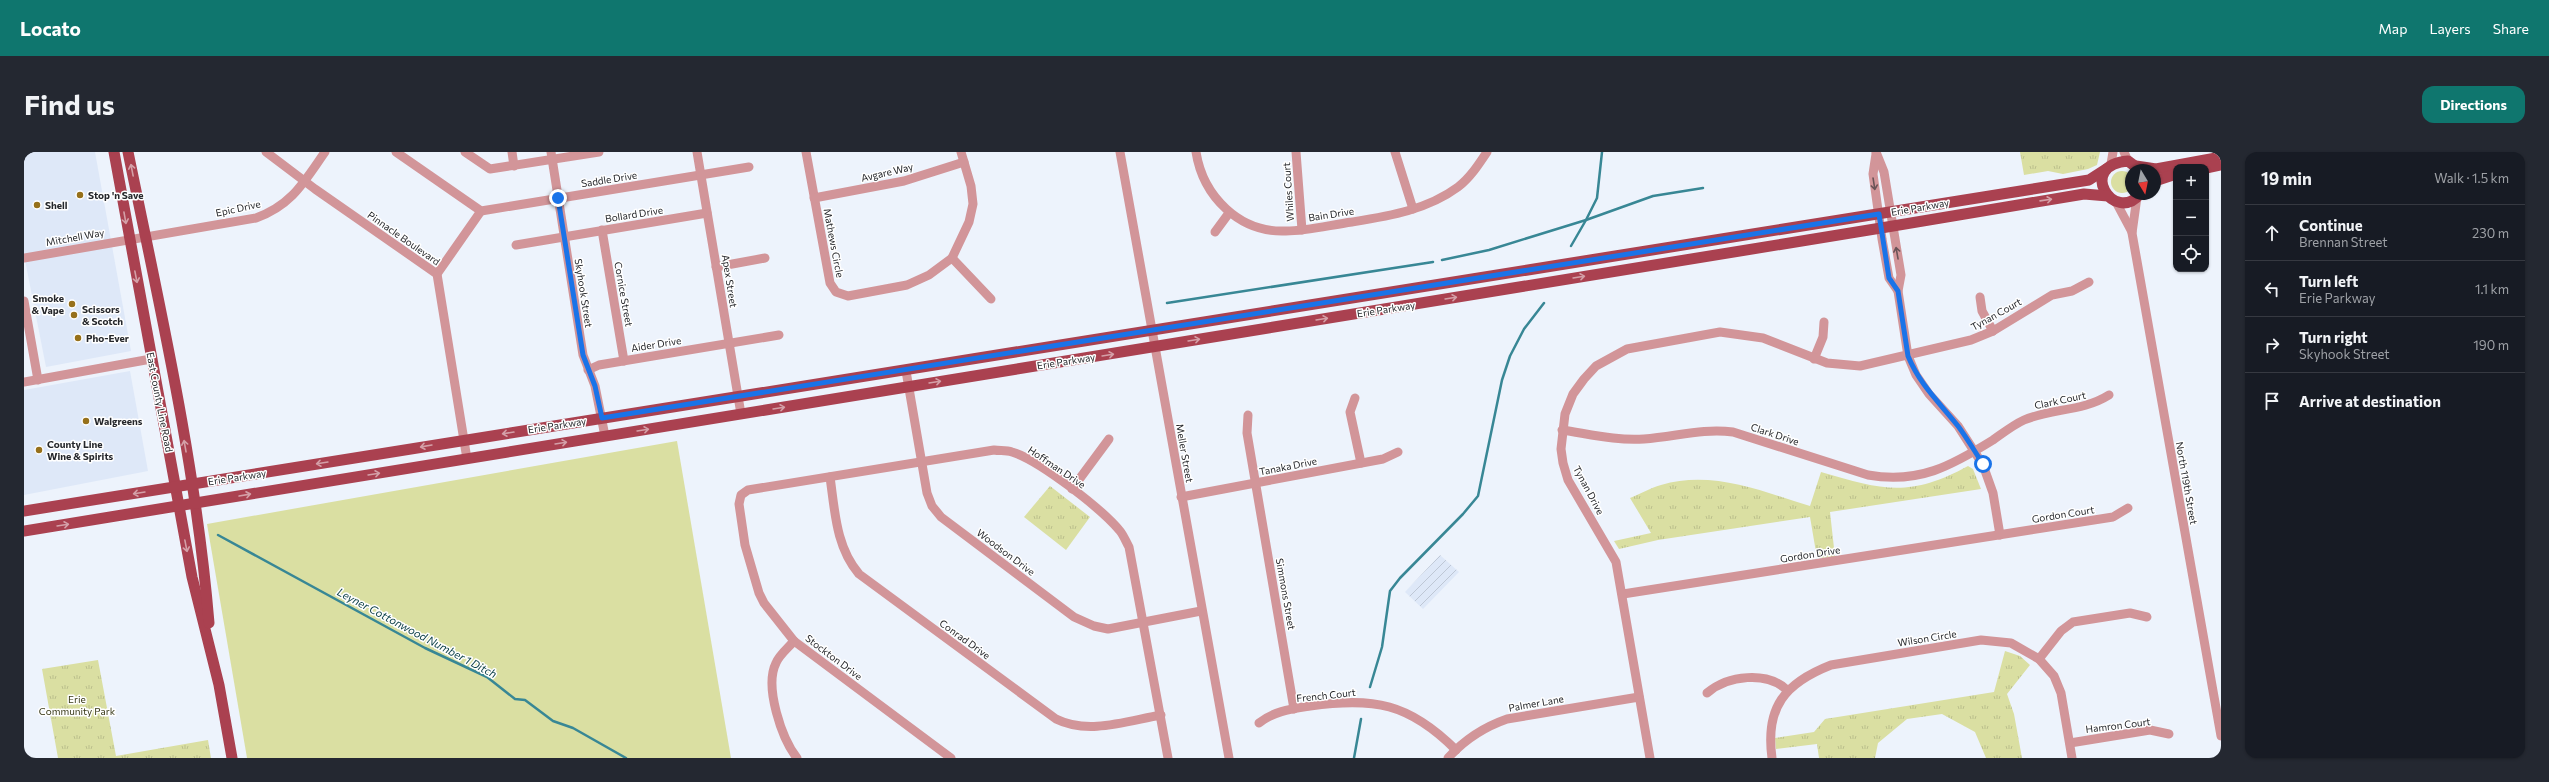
<!DOCTYPE html>
<meta charset="utf-8">
<style>
:root{--surface:#171b24;--page:#242831;--text:#f1f3f6;--muted:#9ea1a6;--line:#363941;--accent:#0f766e}
body{margin:0;font-family:Commissioner,sans-serif;background:var(--page);color:var(--text)}
.controls{position:absolute;right:12px;top:12px;display:grid;overflow:hidden;border-radius:8px;box-shadow:0 1px 3px #0004}
.controls button{width:36px;height:36px;display:grid;place-items:center;padding:0;border:0;border-bottom:1px solid var(--line);background:var(--surface);color:var(--text);font:20px sans-serif}
.compass{position:absolute;left:2101px;top:12px;width:36px;height:36px;border-radius:50%;background:var(--surface);box-shadow:0 1px 3px #0004;rotate:170deg}
.stop{position:absolute;width:12px;height:12px;margin:-9px;border:3px solid #1a73e8;border-radius:50%;background:#fff}
.stop.end{background:#1a73e8;border-color:#fff;box-shadow:0 1px 4px #0008}
.list{margin:0;padding:0;list-style:none}
h2{display:flex;justify-content:space-between;align-items:center;height:52px;margin:0;padding:0 16px;font-size:17px}
h2 small{font-size:13px;font-weight:400;color:var(--muted)}
.list li{display:grid;grid-template-columns:26px 1fr auto;gap:12px;align-items:center;box-sizing:border-box;height:56px;padding:0 16px;border-top:1px solid var(--line)}
.list b{display:block;font-size:15px;white-space:nowrap}
.list p{margin:0;font-size:13px;white-space:nowrap;color:var(--muted)}
.list em{font-size:13px;font-style:normal;color:var(--muted)}
.icon{flex:none;width:22px;height:22px;fill:none;stroke:currentColor;stroke-width:2;stroke-linecap:round;stroke-linejoin:round}
.map{position:relative;flex:none;width:2197px;height:606px;overflow:hidden;border-radius:12px}
header{display:flex;align-items:center;gap:24px;box-sizing:border-box;height:56px;padding:0 20px;background:var(--accent);color:#fff}
header strong{font-size:19px}
nav{display:flex;gap:22px;margin-inline-start:auto;font-size:14px}
.intro{display:flex;align-items:center;justify-content:space-between;box-sizing:border-box;height:96px;padding:0 24px}
h1{margin:0;font-size:28px}
.button{padding:10px 18px;border-radius:12px;background:var(--accent);color:#fff;font-size:14px;font-weight:700}
main{display:flex;gap:24px;padding:0 24px}
aside{flex:1;background:var(--surface);border-radius:12px;box-shadow:0 1px 3px #0004}
.map>svg:first-child{display:block}
.built{fill:#dee8f8}
.industrial{fill:url(#industrial-furrows)}
.green{fill:#dadfa2}
.park{fill:url(#park-tufts)}
.lines{fill:none;stroke-linecap:round;stroke-linejoin:round}
.stream{stroke:#388795;stroke-width:2.5}
.minor{stroke:#d29599;stroke-width:9}
.major{stroke:#aa4150;stroke-width:11}
.oneway{stroke:#d4a0a8}
.oneway2{stroke:#6a5357}
.route{stroke:#1a73e8;stroke-width:5}
.poi-dot{fill:#96701a;stroke:#fff;stroke-width:1.5}
.labels{text-anchor:middle;stroke-width:3;stroke-linejoin:round;paint-order:stroke}
.street-label{font-size:10px;fill:#25272b;stroke:#fff}
.poi-label{font-size:10px;font-weight:bold;fill:#25272b;stroke:#fff;text-anchor:start}
.park-label{font-size:10px;fill:#363715;stroke:#fff}
.water-label{font-size:11px;font-style:italic;fill:#083c44;stroke:#fff}
</style>
<header>
<strong>Locato</strong>
<nav><a>Map</a><a>Layers</a><a>Share</a></nav>
</header>
<div class="intro"><h1>Find us</h1><a class="button">Directions</a></div>
<main>
<div class="map">
<svg width="2197" height="606" viewBox="0 0 2197 606">
<defs>
<pattern id="industrial-furrows" width="10" height="10" patternUnits="userSpaceOnUse"><rect width="10" height="10" fill="#dee8f8"/><path d="M-1 1l2-2M0 10L10 0M9 11l2-2" fill="none" stroke="#bec7d5"/></pattern>
<pattern id="park-tufts" width="24" height="20" patternUnits="userSpaceOnUse"><rect width="24" height="20" fill="#dadfa2"/><path d="M3 7l-1-3M5 7V3M7 7l1-3M15 17l-1-3M17 17v-4M19 17l1-3" fill="none" stroke="#bbbf8c"/></pattern>
</defs>
<rect width="100%" height="100%" fill="#edf3fc"/>
<g class="built">
<path d="M 0,0 L 71,0 L 107,199 L 22,215 L 0,103 Z"/>
<path d="M 106,219 L 124,319 L 0,343 L 0,238 Z"/>
</g>
<path class="industrial" d="M 1416,403 L 1435,420 L 1399,457 L 1381,440 Z"/>
<g class="green">
<circle cx="2098" cy="30" r="11"/>
<path d="M 653,289 L 707,606 L 223,606 L 183,372 Z"/>
</g>
<g class="park">
<path d="M 1996,0 L 2076,0 L 2073,13 L 2064,17 L 2039,22 L 2024,19 L 2000,23 Z"/>
<path d="M 1944,314 L 1949,317 L 1957,337 L 1806,360 L 1811,405 L 1793,406 L 1786,365 L 1634,388 L 1595,397 L 1590,389 L 1627,381 L 1606,346 C 1616,342 1626,336 1637,333 C 1688,318 1737,339 1786,354 L 1797,320 C 1858,338 1886,346 1944,314 Z"/>
<path d="M 1026,334 L 1066,365 L 1042,398 L 1000,365 Z"/>
<path d="M 1981,499 L 1996,504 L 2006,513 L 1983,542 L 1990,562 L 1998,606 L 1962,606 L 1951,580 L 1918,562 L 1883,567 L 1854,591 L 1851,606 L 1795,606 L 1793,592 L 1752,597 L 1751,586 L 1790,580 L 1801,567 L 1970,540 Z"/>
<path d="M 74,508 L 92,604 L 184,588 L 187,606 L 34,606 L 18,517 Z"/>
</g>
<g class="lines">
<g class="stream">
<path d="M 1547,94 L 1562,68 L 1629,44 L 1679,36"/>
<path d="M 1418,108 L 1465,98 L 1562,68 L 1573,46 L 1578,0"/>
<path d="M 1143,151 L 1409,110"/>
<path d="M 194,383 L 401,496 L 463,525 L 491,547 L 501,548 L 529,569 L 549,576 L 602,606"/>
<path d="M 1346,535 L 1358,495 L 1366,439 L 1376,426 L 1439,362 L 1454,344 L 1478,228 L 1486,204 L 1500,177 L 1520,151"/>
<path d="M 1330,606 L 1337,567"/>
</g>
<g class="minor">
<path d="M 242,0 L 291,37 L 413,122 L 443,307"/>
<path d="M 372,0 L 457,59 L 725,15"/>
<path d="M 441,0 L 466,17 L 575,0"/>
<path d="M 488,0 L 490,14"/>
<path d="M 527,0 L 559,203 L 571,234 L 581,284"/>
<path d="M 673,0 L 717,262"/>
<path d="M 782,0 L 806,131 L 812,140 L 824,144 L 883,133 L 905,123 L 928,106 L 945,70 L 949,52 L 947,34 L 937,0"/>
<path d="M 1096,0 L 1205,606"/>
<path d="M 1172,0 C 1179,44 1215,81 1262,79 C 1284,79 1306,73 1328,70 C 1365,64 1403,58 1434,35 C 1446,26 1455,12 1463,0"/>
<path d="M 1272,0 L 1278,78"/>
<path d="M 1371,0 L 1389,57"/>
<path d="M 1852,0 L 1860,20 L 1877,123 L 1874,139 L 1884,204 L 1892,223 L 1905,242 L 1934,274 L 1959,313 L 1969,341 L 1976,383"/>
<path d="M 2100,0 L 2104,9"/>
<path d="M 1852,2 L 1849,22 L 1858,87 L 1865,126 L 1874,139"/>
<path d="M 2087,12 L 2089,0"/>
<path d="M 2113,45 L 2108,81 L 2197,584"/>
<path d="M 790,46 L 880,29 L 940,10"/>
<path d="M 2092,50 L 2108,80"/>
<path d="M 578,78 L 600,209"/>
<path d="M 1191,80 L 1205,61"/>
<path d="M 492,93 L 683,61"/>
<path d="M 0,106 L 232,66 C 268,53 280,30 301,0"/>
<path d="M 928,106 L 967,147"/>
<path d="M 692,115 L 741,106"/>
<path d="M 413,122 L 457,59"/>
<path d="M 1956,145 L 1958,159 L 1969,179"/>
<path d="M 0,149 L 14,228"/>
<path d="M 1790,207 L 1799,185 L 1800,170"/>
<path d="M 564,218 L 575,213 L 755,183"/>
<path d="M 882,219 L 903,341 L 908,354 L 917,365 L 1050,465 L 1070,474 L 1084,477 L 1177,459"/>
<path d="M 0,230 L 127,207"/>
<path d="M 1331,246 L 1326,260 L 1337,311"/>
<path d="M 1224,263 L 1223,281 L 1270,557"/>
<path d="M 1538,278 C 1565,282 1593,289 1620,287 C 1651,285 1678,276 1709,280 L 1844,323 C 1895,332 1927,314 1969,288 C 1979,281 1989,273 2000,268 C 2028,256 2058,260 2085,243"/>
<path d="M 806,325 C 811,360 812,395 835,422 L 1032,567 C 1064,583 1103,569 1137,563"/>
<path d="M 1048,337 L 1085,287"/>
<path d="M 1157,345 L 1359,307 L 1374,300"/>
<path d="M 1599,442 L 2089,365 L 2104,356"/>
<path d="M 770,489 C 764,496 755,503 752,511 C 740,535 758,587 773,606"/>
<path d="M 2015,507 L 2037,479 L 2049,470 L 2106,461 L 2123,465"/>
<path d="M 1683,541 C 1704,523 1743,519 1763,538"/>
<path d="M 1235,571 C 1250,559 1267,557 1286,554 C 1350,545 1385,551 1432,598"/>
<path d="M 2046,591 L 2126,578 L 2145,582"/>
<path d="M 927,606 L 770,489 L 740,451 L 735,441 L 721,393 L 715,352 L 717,343 L 724,338 L 970,298 C 976,299 982,298 988,300 C 1015,308 1078,357 1096,379 C 1100,384 1102,390 1105,395 L 1144,606"/>
<path d="M 1424,606 C 1441,587 1460,575 1483,567 L 1615,545"/>
<path d="M 1626,606 L 1592,410 L 1544,328 L 1539,311 L 1537,297 L 1541,262 L 1549,242 L 1560,227 L 1572,214 L 1603,197 L 1696,180 L 1739,186 L 1803,211 L 1836,214 L 1947,188 L 1969,179 L 2028,143 L 2048,139 L 2065,130"/>
<path d="M 1748,606 C 1741,555 1761,531 1807,513 L 1957,488 L 1987,491 L 2015,507 L 2030,524 L 2037,541 L 2048,606"/>
</g>
<g class="major">
<path d="M 90,0 L 168,425 L 195,533 L 208,606"/>
<path d="M 104,0 C 136,156 172,313 185,471"/>
<path d="M 2112,14 L 2132,17 L 2197,5"/>
<path d="M 2182,16 L 2197,13"/>
<path d="M 2116,18 L 2104,9 C 2052,13 2090,73 2116,42"/>
<path d="M 2131,29 L 2152,22"/>
<path d="M 0,359 C 689,250 1377,138 2065,28 L 2082,17"/>
<path d="M 0,379 L 1857,76 L 2060,42 L 2084,44"/>
</g>
</g>
<defs><path id="oneway-shaft" d="M-6 0H5M1.5-3L5.5 0L1.5 3" fill="none" stroke-width="1.6" stroke-linecap="round" stroke-linejoin="round"/></defs>
<g class="oneway">
<use href="#oneway-shaft" transform="translate(108 18) rotate(-101)"/>
<use href="#oneway-shaft" transform="translate(2022 48) rotate(-8)"/>
<use href="#oneway-shaft" transform="translate(101 66) rotate(80)"/>
<use href="#oneway-shaft" transform="translate(112 125) rotate(79)"/>
<use href="#oneway-shaft" transform="translate(1555 125) rotate(-9)"/>
<use href="#oneway-shaft" transform="translate(1427 146) rotate(-9)"/>
<use href="#oneway-shaft" transform="translate(1298 167) rotate(-9)"/>
<use href="#oneway-shaft" transform="translate(1170 188) rotate(-9)"/>
<use href="#oneway-shaft" transform="translate(1084 203) rotate(-9)"/>
<use href="#oneway-shaft" transform="translate(911 230) rotate(-9)"/>
<use href="#oneway-shaft" transform="translate(755 256) rotate(-9)"/>
<use href="#oneway-shaft" transform="translate(619 278) rotate(-9)"/>
<use href="#oneway-shaft" transform="translate(484 281) rotate(171)"/>
<use href="#oneway-shaft" transform="translate(537 291) rotate(-9)"/>
<use href="#oneway-shaft" transform="translate(161 294) rotate(-100)"/>
<use href="#oneway-shaft" transform="translate(402 294) rotate(170)"/>
<use href="#oneway-shaft" transform="translate(298 311) rotate(171)"/>
<use href="#oneway-shaft" transform="translate(350 322) rotate(-9)"/>
<use href="#oneway-shaft" transform="translate(115 341) rotate(171)"/>
<use href="#oneway-shaft" transform="translate(221 343) rotate(-10)"/>
<use href="#oneway-shaft" transform="translate(39 373) rotate(-9)"/>
<use href="#oneway-shaft" transform="translate(162 394) rotate(79)"/>
</g>
<g class="oneway2">
<use href="#oneway-shaft" transform="translate(1850 32) rotate(81)"/>
<use href="#oneway-shaft" transform="translate(1873 101) rotate(-100)"/>
</g>
<g class="lines">
<path class="route" d="M 534,46 L 559,203 L 571,234 L 578,266 L 1855,62 L 1865,126 L 1874,139 L 1884,204 C 1896,233 1915,250 1934,274 C 1943,286 1951,300 1959,312"/>
</g>
<g class="poi-dot">
<circle cx="56" cy="43" r="4"/>
<circle cx="13" cy="53" r="4"/>
<circle cx="48" cy="152" r="4"/>
<circle cx="50" cy="163" r="4"/>
<circle cx="54" cy="186" r="4"/>
<circle cx="62" cy="269" r="4"/>
<circle cx="15" cy="298" r="4"/>
</g>
<g class="labels">
<g class="street-label">
<text transform="translate(863 20) rotate(-13)" y="4">Avgare Way</text>
<text transform="translate(585 27) rotate(-9)" y="4">Saddle Drive</text>
<text transform="translate(1264 40) rotate(-94)" y="4">Whiles Court</text>
<text transform="translate(1896 55) rotate(-10)" y="4">Erie Parkway</text>
<text transform="translate(214 56) rotate(-12)" y="4">Epic Drive</text>
<text transform="translate(610 62) rotate(-9)" y="4">Bollard Drive</text>
<text transform="translate(1307 62) rotate(-9)" y="4">Bain Drive</text>
<text transform="translate(51 85) rotate(-10)" y="4">Mitchell Way</text>
<text transform="translate(380 86) rotate(35)" y="4">Pinnacle Boulevard</text>
<text transform="translate(810 91) rotate(79)" y="4">Mathews Circle</text>
<text transform="translate(706 129) rotate(81)" y="4">Apex Street</text>
<text transform="translate(560 141) rotate(81)" y="4">Skyhook Street</text>
<text transform="translate(600 142) rotate(80)" y="4">Cornice Street</text>
<text transform="translate(1362 157) rotate(-9)" y="4">Erie Parkway</text>
<text transform="translate(1972 162) rotate(-29)" y="4">Tynan Court</text>
<text transform="translate(632 192) rotate(-9)" y="4">Aider Drive</text>
<text transform="translate(1042 209) rotate(-9)" y="4">Erie Parkway</text>
<text transform="translate(2036 248) rotate(-12)" y="4">Clark Court</text>
<text transform="translate(136 250) rotate(79)" y="4">East County Line Road</text>
<text transform="translate(533 273) rotate(-9)" y="4">Erie Parkway</text>
<text transform="translate(1751 282) rotate(18)" y="4">Clark Drive</text>
<text transform="translate(1161 301) rotate(80)" y="4">Meller Street</text>
<text transform="translate(1264 314) rotate(-11)" y="4">Tanaka Drive</text>
<text transform="translate(1033 315) rotate(34)" y="4">Hoffman Drive</text>
<text transform="translate(213 325) rotate(-9)" y="4">Erie Parkway</text>
<text transform="translate(2163 331) rotate(80)" y="4">North 119th Street</text>
<text transform="translate(1565 338) rotate(62)" y="4">Tynan Drive</text>
<text transform="translate(2039 362) rotate(-9)" y="4">Gordon Court</text>
<text transform="translate(982 400) rotate(37)" y="4">Woodson Drive</text>
<text transform="translate(1786 402) rotate(-9)" y="4">Gordon Drive</text>
<text transform="translate(1262 442) rotate(80)" y="4">Simmons Street</text>
<text transform="translate(1903 486) rotate(-9)" y="4">Wilson Circle</text>
<text transform="translate(941 487) rotate(36)" y="4">Conrad Drive</text>
<text transform="translate(810 505) rotate(37)" y="4">Stockton Drive</text>
<text transform="translate(1302 543) rotate(-6)" y="4">French Court</text>
<text transform="translate(1512 551) rotate(-10)" y="4">Palmer Lane</text>
<text transform="translate(2094 573) rotate(-7)" y="4">Hamron Court</text>
</g>
<g class="poi-label">
<text x="64" y="47">Stop 'n Save</text>
<text x="21" y="57">Shell</text>
<text x="40" y="150" text-anchor="end">Smoke<tspan x="40" dy="12">&amp; Vape</tspan></text>
<text x="58" y="161">Scissors<tspan x="58" dy="12">&amp; Scotch</tspan></text>
<text x="62" y="190">Pho-Ever</text>
<text x="70" y="273">Walgreens</text>
<text x="23" y="296">County Line<tspan x="23" dy="12">Wine &amp; Spirits</tspan></text>
</g>
<g class="park-label">
<text x="53" y="551">Erie<tspan x="53" dy="12">Community Park</tspan></text>
</g>
<g class="water-label">
<text transform="translate(393 481) rotate(28)" y="4">Leyner Cottonwood Number 1 Ditch</text>
</g>
</g>
</svg>
<div class="controls">
<button>+</button>
<button>−</button>
<button><svg class="icon" aria-label="locate" viewBox="0 0 24 24"><circle cx="12" cy="12" r="6"/><path d="M12 2v4M12 18v4M2 12h4M18 12h4"/></svg></button>
</div>
<svg class="compass" viewBox="-18 -18 36 36"><path d="M0-13l5 13h-10z" fill="#e53935"/><path d="M0 13l5-13h-10z" fill="#9ea1a6"/></svg>
<div class="stop" style="left:1959px;top:312px"></div>
<div class="stop end" style="left:534px;top:46px"></div>
</div>
<aside>
<h2>19 min<small>Walk · 1.5 km</small></h2>
<ul class="list">
<li><svg class="icon" aria-label="ahead" viewBox="0 0 24 24"><path d="M12 20V5M6 11l6-6 6 6"/></svg><div><b>Continue</b><p>Brennan Street</p></div><em>230 m</em></li>
<li><svg class="icon" aria-label="left" viewBox="0 0 24 24"><path d="M17 20v-9H6M10 6l-5 5 5 5"/></svg><div><b>Turn left</b><p>Erie Parkway</p></div><em>1.1 km</em></li>
<li><svg class="icon" aria-label="right" viewBox="0 0 24 24"><path d="M7 20v-9h11M14 6l5 5-5 5"/></svg><div><b>Turn right</b><p>Skyhook Street</p></div><em>190 m</em></li>
<li><svg class="icon" aria-label="arrive" viewBox="0 0 24 24"><path d="M6 21V4h12l-3 4 3 4H6"/></svg><div><b>Arrive at destination</b></div></li>
</ul>
</aside>
</main>
